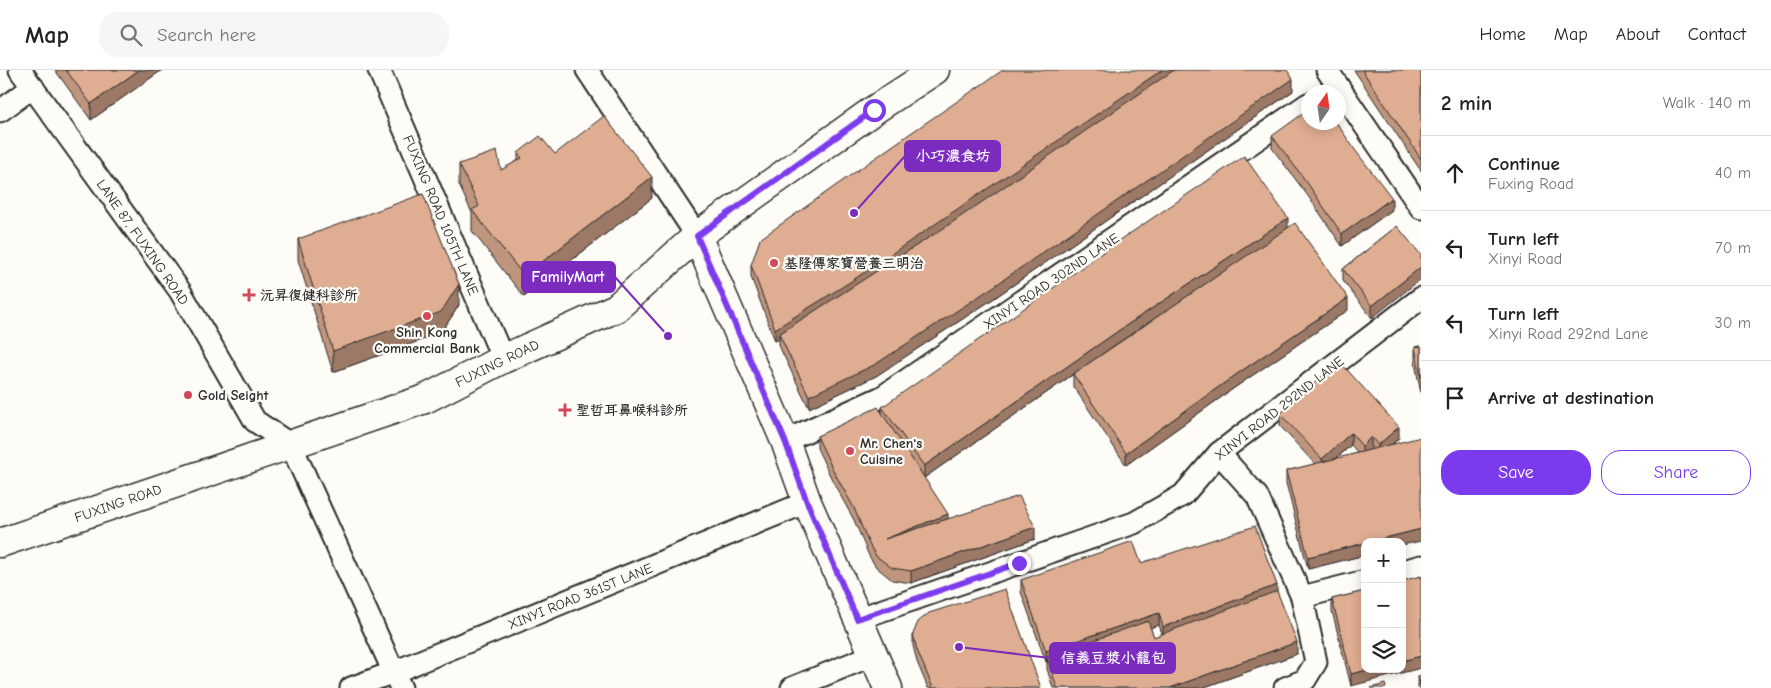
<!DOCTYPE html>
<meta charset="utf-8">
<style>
:root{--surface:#fff;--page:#f6f6f6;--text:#202124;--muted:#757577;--line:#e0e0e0;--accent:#7c3aed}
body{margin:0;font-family:"Comic Neue","LXGW WenKai TC",sans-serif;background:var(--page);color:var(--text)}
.controls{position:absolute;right:15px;bottom:15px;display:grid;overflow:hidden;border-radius:10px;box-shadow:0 2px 12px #0003}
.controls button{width:45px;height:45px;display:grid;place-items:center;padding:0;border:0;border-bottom:1px solid var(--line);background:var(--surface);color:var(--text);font:25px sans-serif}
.compass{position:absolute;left:1301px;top:15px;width:45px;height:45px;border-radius:50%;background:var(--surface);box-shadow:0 2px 12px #0003;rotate:13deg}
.stop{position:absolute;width:15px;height:15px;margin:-11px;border:4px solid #7c3aed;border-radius:50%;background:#fff}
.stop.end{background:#7c3aed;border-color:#fff;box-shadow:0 1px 5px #0008}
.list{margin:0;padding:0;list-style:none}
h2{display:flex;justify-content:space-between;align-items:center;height:65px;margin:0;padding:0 20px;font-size:21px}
h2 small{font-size:16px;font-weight:400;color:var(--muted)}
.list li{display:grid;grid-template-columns:32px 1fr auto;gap:15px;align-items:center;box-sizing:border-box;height:75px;padding:0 20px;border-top:1px solid var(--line)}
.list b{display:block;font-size:19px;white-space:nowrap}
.list p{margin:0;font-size:16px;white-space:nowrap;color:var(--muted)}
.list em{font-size:16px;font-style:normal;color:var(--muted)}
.actions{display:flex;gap:10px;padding:15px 20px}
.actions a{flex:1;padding:11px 0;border:1px solid var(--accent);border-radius:20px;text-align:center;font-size:18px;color:var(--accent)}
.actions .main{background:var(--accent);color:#fff}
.icon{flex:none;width:28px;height:28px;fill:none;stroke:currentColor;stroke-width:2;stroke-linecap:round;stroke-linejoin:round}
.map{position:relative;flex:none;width:1421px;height:618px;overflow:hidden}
header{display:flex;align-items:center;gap:30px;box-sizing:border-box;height:70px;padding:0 25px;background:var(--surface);border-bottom:1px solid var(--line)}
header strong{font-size:24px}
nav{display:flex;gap:28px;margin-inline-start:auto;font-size:18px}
.search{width:350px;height:45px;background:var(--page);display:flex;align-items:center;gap:12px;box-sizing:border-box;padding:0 18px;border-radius:20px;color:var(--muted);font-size:19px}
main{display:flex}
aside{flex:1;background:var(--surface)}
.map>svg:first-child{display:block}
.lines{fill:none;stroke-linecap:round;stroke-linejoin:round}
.service-casing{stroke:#2b2b2b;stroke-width:25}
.tertiary-casing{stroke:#2b2b2b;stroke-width:31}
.service{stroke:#fdfcf7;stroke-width:21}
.tertiary{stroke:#fdfcf7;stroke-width:28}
.wall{fill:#c0957d;stroke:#2b2b2b;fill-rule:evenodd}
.shaded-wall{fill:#9c7966;stroke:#2b2b2b}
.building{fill:#dfad91;stroke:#2b2b2b}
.route{stroke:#7c3aed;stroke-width:6}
.poi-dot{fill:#d1495b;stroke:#fdfcf7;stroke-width:2}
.labels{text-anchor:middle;stroke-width:4.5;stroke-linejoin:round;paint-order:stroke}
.street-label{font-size:14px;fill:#2b2b2b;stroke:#fdfcf7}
.poi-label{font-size:14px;font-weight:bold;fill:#2b2b2b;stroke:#fdfcf7;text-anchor:start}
.leader{fill:none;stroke:#7b2cbf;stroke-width:2}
.callout-dot{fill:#7b2cbf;stroke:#fdfcf7;stroke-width:2}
.callout{fill:#7b2cbf;stroke:#7b2cbf;stroke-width:2}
.callout-label{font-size:15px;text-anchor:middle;font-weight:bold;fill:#fff}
</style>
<header>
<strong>Map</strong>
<div class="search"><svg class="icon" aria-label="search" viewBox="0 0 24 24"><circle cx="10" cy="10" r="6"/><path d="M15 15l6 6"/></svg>Search here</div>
<nav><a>Home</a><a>Map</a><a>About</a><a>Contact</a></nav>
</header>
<main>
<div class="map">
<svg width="1421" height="618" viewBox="0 0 1421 618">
<rect width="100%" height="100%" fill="#fdfcf7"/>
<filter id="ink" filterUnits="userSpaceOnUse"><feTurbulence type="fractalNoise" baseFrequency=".02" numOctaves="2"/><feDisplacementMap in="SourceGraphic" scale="10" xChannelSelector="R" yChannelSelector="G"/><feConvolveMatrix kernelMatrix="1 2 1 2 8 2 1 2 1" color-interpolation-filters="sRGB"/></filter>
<g filter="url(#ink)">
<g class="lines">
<g class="service-casing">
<g id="service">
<path d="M 20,0 L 180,221 L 255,351 L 291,375 L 401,618"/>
<path d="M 379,0 L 503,289"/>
<path d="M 587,0 L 697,166"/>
<path d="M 1327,0 L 1421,138"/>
<path d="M 0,41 L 33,17"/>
<path d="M 785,371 L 882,327 L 1308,34"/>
<path d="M 1219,383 L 1257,426 L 1302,527 L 1316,592 L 1305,610 L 1285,618"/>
<path d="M 1402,501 L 1421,496"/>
<path d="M 1302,527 L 1365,511"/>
<path d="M 857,549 L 1134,453 L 1183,425 L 1219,383 L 1421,228"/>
<path d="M 351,618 L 394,602 L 807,432"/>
<path d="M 792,618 L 873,585"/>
</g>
</g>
<g class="tertiary-casing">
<g id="tertiary">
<path d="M 697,166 L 785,371 L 807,432 L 888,618"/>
<path d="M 0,473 L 425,329 L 503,289 L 616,238 L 697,166 L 874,40 L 935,0"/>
</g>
</g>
<use href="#service" class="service"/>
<use href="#tertiary" class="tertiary"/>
</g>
<g class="wall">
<path d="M 55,0 L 162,0 L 91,50 Z"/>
<path d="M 1354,0 L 1421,0 L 1421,101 Z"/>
<path d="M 1293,21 L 993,229 L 876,306 L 809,338 L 779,276 L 779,269 L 775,271 L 751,207 L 751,195 Z"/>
<path d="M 1272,66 L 1392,140 L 1342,176 L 1308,126 L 1272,78 Z"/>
<path d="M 518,83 L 555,84 L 652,128 L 524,227 L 472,161 L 472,143 L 459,115 L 459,94 L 501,100 L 518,91 Z"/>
<path d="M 1397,156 L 1372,248 L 1343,211 L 1343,199 Z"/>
<path d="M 1288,158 L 1348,240 L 1237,316 L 1126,395 L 1073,316 L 1073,304 L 1170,238 L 1121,271 L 924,408 L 948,449 L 1035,469 L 911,513 L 892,510 L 876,497 L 869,486 L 854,450 L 834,414 L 817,378 L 817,366 L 882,343 L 882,337 Z"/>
<path d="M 298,169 L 459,235 L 441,263 L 333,302 L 298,190 Z"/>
<path d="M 1421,276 L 1421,324 L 1415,293 L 1415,277 Z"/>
<path d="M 1280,344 L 1399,368 L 1392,375 L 1365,472 L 1365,485 L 1308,499 L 1286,413 L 1286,401 L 1315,394 L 1280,356 ZM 1351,375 L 1358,383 L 1336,389 Z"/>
<path d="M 1141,493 L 1277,522 L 1297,584 L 1202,618 L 1053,618 L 1047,599 L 1047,592 L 1046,592 L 1021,522 L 1021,510 ZM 1159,555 L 1162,564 L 1154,567 L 1150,557 Z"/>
<path d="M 1365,521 L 1351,616 L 1332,541 L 1332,529 Z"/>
<path d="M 913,564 L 1041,618 L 928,618 L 917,592 L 913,576 Z"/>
<path d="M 1418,607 L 1421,618 L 1418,618 Z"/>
</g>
<g class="shaded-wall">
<path d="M 139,0 L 162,0 L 91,50 L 91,34 Z"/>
<path d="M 1162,0 L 1179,0 L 850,224 L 779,264 L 779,269 L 775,271 L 775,259 Z"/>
<path d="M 1293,9 L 1293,21 L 993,229 L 876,306 L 809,338 L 809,326 Z"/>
<path d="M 652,107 L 652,128 L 524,227 L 524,206 Z"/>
<path d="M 1392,128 L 1392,140 L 1342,176 L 1342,164 Z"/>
<path d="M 1288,148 L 1288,160 L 1121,271 L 924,408 L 924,396 L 1121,259 Z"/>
<path d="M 1421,197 L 1421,209 L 1372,248 L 1372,236 Z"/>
<path d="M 459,214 L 459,235 L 441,263 L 333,302 L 333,281 Z"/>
<path d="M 1348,228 L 1348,240 L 1237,316 L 1126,395 L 1126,383 L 1237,304 Z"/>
<path d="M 1399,357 L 1399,368 L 1378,387 L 1378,375 Z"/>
<path d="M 1351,363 L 1351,375 L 1322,401 L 1322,389 Z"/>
<path d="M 1371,367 L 1371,379 L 1362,388 L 1362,376 Z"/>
<path d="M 948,444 L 948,456 L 885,469 Z"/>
<path d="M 1035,457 L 1035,469 L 911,513 L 911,501 Z"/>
<path d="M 1421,459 L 1421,471 L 1402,475 L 1402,472 L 1369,472 Z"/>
<path d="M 1365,473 L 1365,485 L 1308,499 L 1308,487 Z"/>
<path d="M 1277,515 L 1277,527 L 1163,569 L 1163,557 Z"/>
<path d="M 1159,543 L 1159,555 L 1048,592 L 1047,587 L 1047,592 L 1046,592 L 1046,581 Z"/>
<path d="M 1297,572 L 1297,584 L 1202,618 L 1170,618 Z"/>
<path d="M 1421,586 L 1421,598 L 1351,616 L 1351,604 L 1371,599 L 1402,599 L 1402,591 Z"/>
</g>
<g class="building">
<path d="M 66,0 L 139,0 L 91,34 Z"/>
<path d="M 1003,0 L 1162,0 L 850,212 L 775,259 L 751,195 L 760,169 L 905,67 Z"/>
<path d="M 1174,0 L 1287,0 L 1293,9 L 993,217 L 876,294 L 809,326 L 779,264 L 950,154 Z"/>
<path d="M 1362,0 L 1421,0 L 1421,89 Z"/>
<path d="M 1308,40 L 1308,52 L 1336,52 L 1355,80 L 1392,128 L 1342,164 L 1308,114 L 1272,66 Z"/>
<path d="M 604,46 L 652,107 L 524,206 L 472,140 L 479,136 L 459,94 L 497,81 L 501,100 L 522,88 L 518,83 L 540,66 L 555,84 Z"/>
<path d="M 1244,86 L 1288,148 L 1121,259 L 924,396 L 882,337 L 1049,221 L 1110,177 Z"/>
<path d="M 423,124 L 459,214 L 441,242 L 333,281 L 298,169 Z"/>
<path d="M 1295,153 L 1348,228 L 1237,304 L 1126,383 L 1073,304 Z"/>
<path d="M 1397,156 L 1421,185 L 1421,197 L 1372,236 L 1343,199 Z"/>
<path d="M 1421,276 L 1421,308 L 1415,277 Z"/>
<path d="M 1339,291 L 1399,357 L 1378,375 L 1371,367 L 1362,376 L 1351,363 L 1322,389 L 1280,344 Z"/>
<path d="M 878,337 L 948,444 L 885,469 L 1019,426 L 1035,457 L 911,501 L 892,498 L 876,486 L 869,474 L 854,438 L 834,402 L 817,366 Z"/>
<path d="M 1421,367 L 1421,459 L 1369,472 L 1365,472 L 1365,473 L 1308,487 L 1286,401 Z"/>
<path d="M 1255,456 L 1277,515 L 1163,557 L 1159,543 L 1046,581 L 1021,510 L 1133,471 L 1141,493 Z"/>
<path d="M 1421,506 L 1421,586 L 1402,591 L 1402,511 Z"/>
<path d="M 1005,519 L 1041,618 L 933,618 L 917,580 L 913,564 L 918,552 L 929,543 Z"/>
<path d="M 1277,521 L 1297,572 L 1170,618 L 1057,618 L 1047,587 L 1148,551 L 1154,567 Z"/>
<path d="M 1365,521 L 1365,599 L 1371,599 L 1351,604 L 1332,529 Z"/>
<path d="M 1421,606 L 1421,617 L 1418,607 Z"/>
<path d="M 1385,614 L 1386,618 L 1371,618 Z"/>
</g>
</g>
<g class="lines" filter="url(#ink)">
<path class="route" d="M 874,40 L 697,166 L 785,371 L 807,432 L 857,549 L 1019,493"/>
</g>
<g class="poi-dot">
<circle cx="774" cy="193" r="5"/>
<path d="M246.5 217.5h5v5h5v5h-5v5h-5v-5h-5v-5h5z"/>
<circle cx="427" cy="246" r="5"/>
<circle cx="188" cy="325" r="5"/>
<path d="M562.5 332.5h5v5h5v5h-5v5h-5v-5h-5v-5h5z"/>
<circle cx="850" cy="381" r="5"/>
</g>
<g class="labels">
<g class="street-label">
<text transform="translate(441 145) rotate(67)" y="5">FUXING ROAD 105TH LANE</text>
<text transform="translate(143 172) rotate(55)" y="5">LANE 87, FUXING ROAD</text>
<text transform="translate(1051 211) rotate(-34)" y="5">XINYI ROAD 302ND LANE</text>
<text transform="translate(497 293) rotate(-26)" y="5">FUXING ROAD</text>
<text transform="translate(1279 338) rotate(-38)" y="5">XINYI ROAD 292ND LANE</text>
<text transform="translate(118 433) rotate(-19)" y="5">FUXING ROAD</text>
<text transform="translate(580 526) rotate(-22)" y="5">XINYI ROAD 361ST LANE</text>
</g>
<g class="poi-label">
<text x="784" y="198">基隆傳家寶營養三明治</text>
<text x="260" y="230">沅昇復健科診所</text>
<text x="427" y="267" text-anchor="middle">Shin Kong<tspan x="427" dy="16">Commercial Bank</tspan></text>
<text x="198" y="330">Gold Seight</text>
<text x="576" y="345">聖哲耳鼻喉科診所</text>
<text x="860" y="378">Mr. Chen's<tspan x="860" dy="16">Cuisine</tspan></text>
</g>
</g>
<path class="leader" d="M854 143L905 86M668 266L615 207M959 577L1050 588"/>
<g class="callout-dot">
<circle cx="854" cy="143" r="5"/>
<circle cx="668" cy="266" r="5"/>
<circle cx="959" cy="577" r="5"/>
</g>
<g class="callout">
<rect x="905" y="71" width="95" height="30" rx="5"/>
<rect x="522" y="192" width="93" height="30" rx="5"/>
<rect x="1050" y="573" width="125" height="30" rx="5"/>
</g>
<g class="callout-label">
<text x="953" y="91">小巧濃食坊</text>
<text x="568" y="212">FamilyMart</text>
<text x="1113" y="593">信義豆漿小籠包</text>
</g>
</svg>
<div class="controls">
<button>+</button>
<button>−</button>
<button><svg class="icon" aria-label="layers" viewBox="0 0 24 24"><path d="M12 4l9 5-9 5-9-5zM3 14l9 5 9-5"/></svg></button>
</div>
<svg class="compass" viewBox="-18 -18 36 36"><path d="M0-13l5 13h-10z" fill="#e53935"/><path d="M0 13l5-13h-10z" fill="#757577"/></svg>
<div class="stop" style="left:874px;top:40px"></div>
<div class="stop end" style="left:1019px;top:493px"></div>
</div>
<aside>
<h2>2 min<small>Walk · 140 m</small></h2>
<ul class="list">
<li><svg class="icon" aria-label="ahead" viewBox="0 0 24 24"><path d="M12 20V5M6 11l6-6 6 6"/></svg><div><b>Continue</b><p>Fuxing Road</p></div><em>40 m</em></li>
<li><svg class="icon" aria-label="left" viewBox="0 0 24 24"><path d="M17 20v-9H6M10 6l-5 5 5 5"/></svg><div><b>Turn left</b><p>Xinyi Road</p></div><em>70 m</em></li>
<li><svg class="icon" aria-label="left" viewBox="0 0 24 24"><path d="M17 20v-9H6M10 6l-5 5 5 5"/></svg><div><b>Turn left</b><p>Xinyi Road 292nd Lane</p></div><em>30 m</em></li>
<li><svg class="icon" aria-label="arrive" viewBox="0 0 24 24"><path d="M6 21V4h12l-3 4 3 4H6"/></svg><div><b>Arrive at destination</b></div></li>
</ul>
<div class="actions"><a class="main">Save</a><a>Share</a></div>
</aside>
</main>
